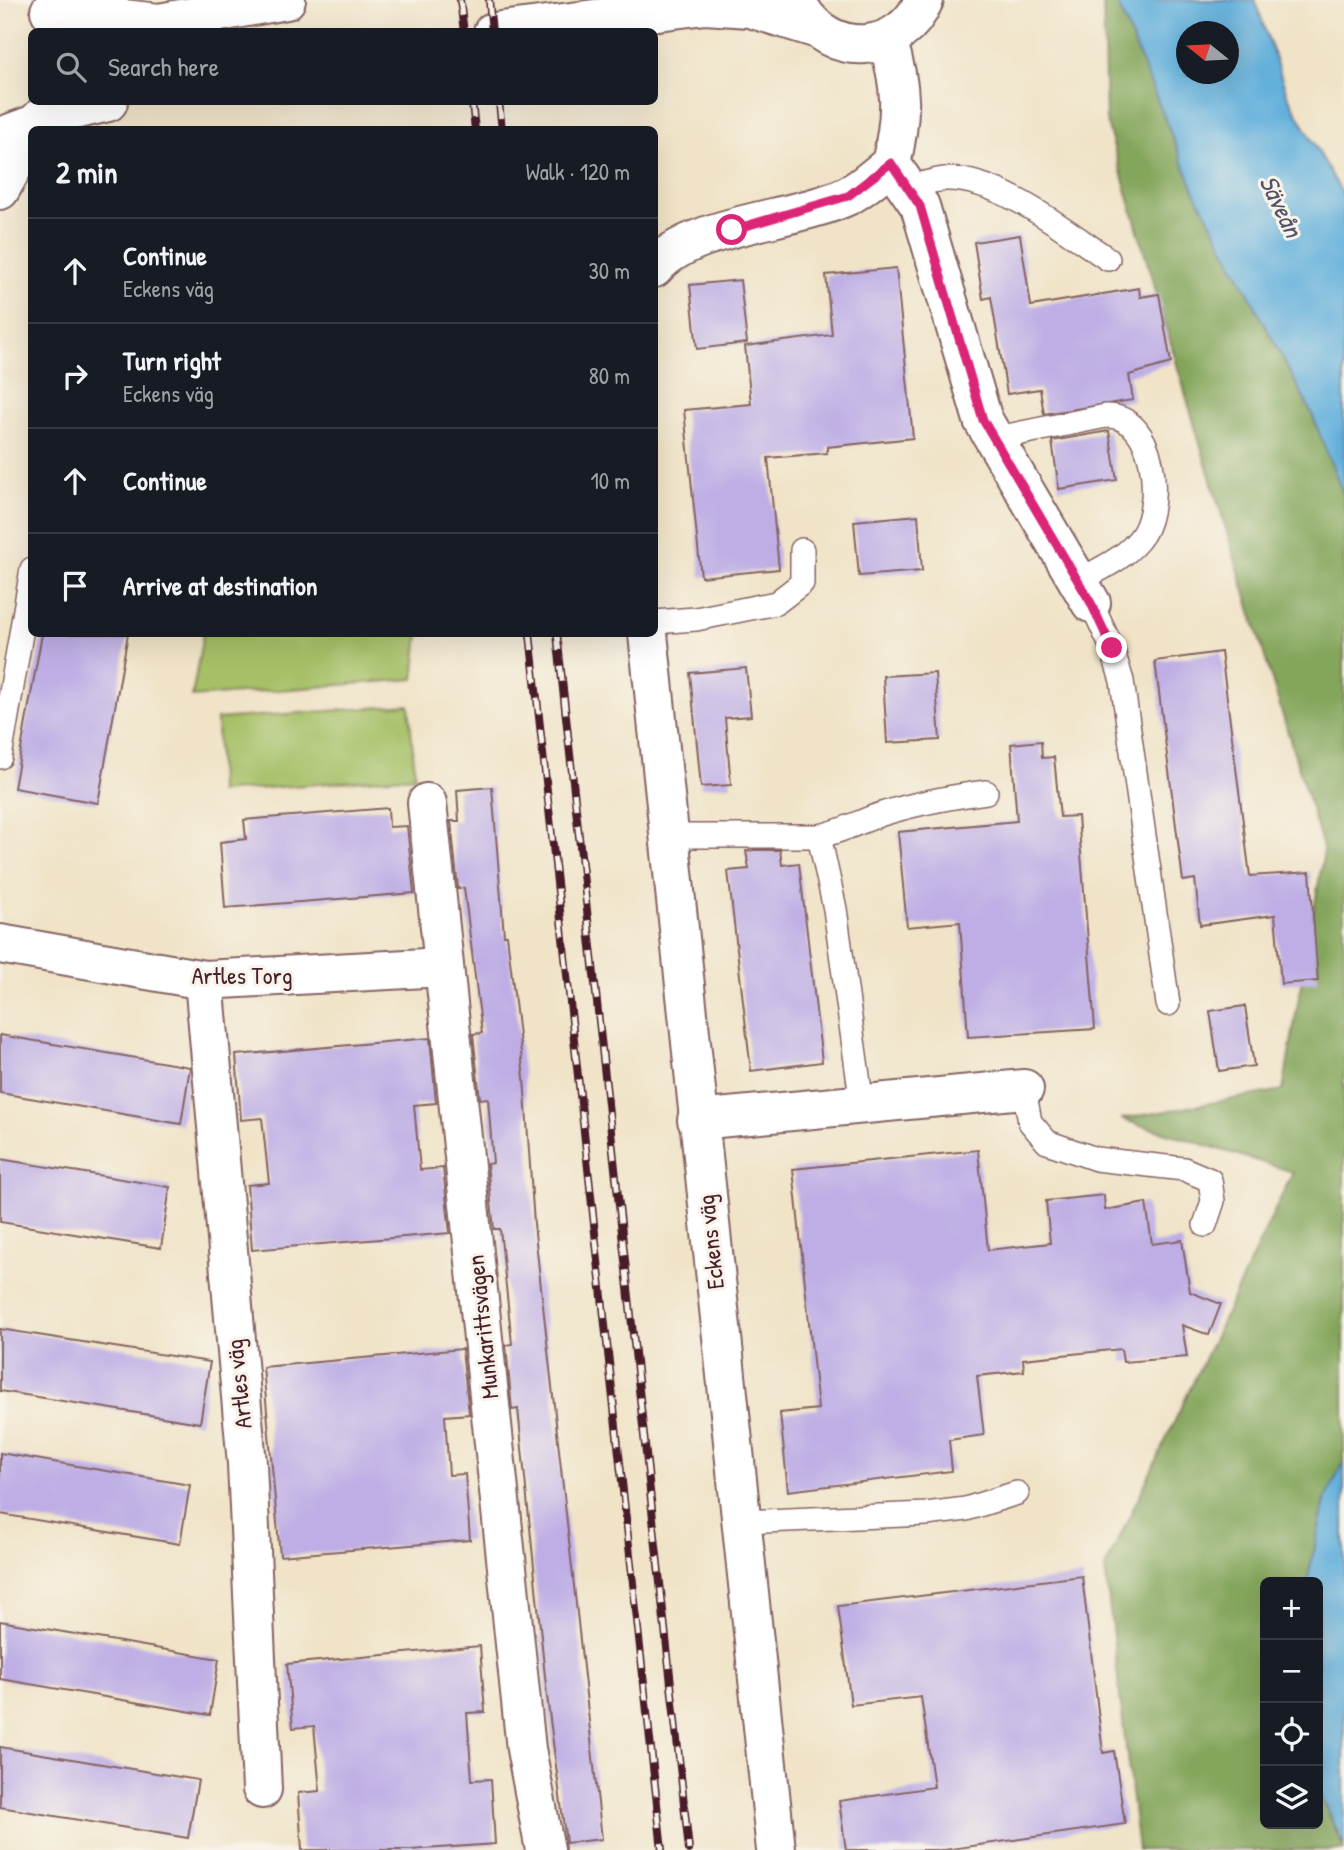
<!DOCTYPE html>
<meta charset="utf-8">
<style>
:root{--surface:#171b24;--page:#20242c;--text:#f1f3f6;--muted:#9ea1a6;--line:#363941}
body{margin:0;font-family:"Patrick Hand",sans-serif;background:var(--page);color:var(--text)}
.controls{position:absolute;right:21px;bottom:21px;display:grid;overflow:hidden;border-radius:10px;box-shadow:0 7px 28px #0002}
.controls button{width:63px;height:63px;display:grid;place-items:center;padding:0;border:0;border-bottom:2px solid var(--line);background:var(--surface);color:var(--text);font:35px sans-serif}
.compass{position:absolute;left:1176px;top:21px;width:63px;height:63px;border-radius:50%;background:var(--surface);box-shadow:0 7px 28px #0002;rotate:288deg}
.stop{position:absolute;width:21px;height:21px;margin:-16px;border:5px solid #db2777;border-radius:50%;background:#fff}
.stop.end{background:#db2777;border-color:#fff;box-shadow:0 2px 7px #0008}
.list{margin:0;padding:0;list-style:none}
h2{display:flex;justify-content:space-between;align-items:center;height:91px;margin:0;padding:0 28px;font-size:30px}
h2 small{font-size:23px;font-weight:400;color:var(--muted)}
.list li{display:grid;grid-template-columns:46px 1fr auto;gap:21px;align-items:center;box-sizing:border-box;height:105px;padding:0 28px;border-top:2px solid var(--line)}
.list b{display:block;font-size:26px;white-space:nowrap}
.list p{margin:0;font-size:23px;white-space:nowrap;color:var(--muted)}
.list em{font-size:23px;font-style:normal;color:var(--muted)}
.icon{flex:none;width:38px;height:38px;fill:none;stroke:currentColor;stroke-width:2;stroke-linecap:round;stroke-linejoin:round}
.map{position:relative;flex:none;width:1344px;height:1850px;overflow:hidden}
.search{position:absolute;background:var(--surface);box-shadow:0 7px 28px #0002;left:28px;top:28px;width:630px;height:77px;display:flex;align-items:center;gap:18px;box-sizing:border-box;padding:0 24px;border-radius:10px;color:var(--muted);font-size:26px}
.panel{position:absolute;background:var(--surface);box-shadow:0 7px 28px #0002;left:28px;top:126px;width:630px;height:511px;border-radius:10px}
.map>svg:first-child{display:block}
.green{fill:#a5c066;stroke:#787048;stroke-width:2}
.forest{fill:#84a65b;stroke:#676243;stroke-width:2}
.water{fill:#63b0dc;stroke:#566884;stroke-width:2;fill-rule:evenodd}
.building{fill:#beaee5}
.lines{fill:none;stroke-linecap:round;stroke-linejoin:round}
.service-casing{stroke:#846462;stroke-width:26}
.minor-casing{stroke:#846462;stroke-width:42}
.secondary-casing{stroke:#846462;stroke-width:42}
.service{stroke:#fff;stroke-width:23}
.minor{stroke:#fff;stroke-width:38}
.secondary{stroke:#fff;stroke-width:38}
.rail-casing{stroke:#4a1f2b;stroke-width:8}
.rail{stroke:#f7f3e8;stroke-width:5;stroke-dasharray:16;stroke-linecap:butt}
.route{stroke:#db2777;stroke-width:9}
.labels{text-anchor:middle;stroke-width:6;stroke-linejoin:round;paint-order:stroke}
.street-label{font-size:24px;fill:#4a1f2b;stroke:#f7f3e8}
.water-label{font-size:26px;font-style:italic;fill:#535269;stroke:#f7f3e8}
</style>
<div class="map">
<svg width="1344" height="1850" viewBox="0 0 1344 1850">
<rect width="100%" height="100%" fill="#f7f3e8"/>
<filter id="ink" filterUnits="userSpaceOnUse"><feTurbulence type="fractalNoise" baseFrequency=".0143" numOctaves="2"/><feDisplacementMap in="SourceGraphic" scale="14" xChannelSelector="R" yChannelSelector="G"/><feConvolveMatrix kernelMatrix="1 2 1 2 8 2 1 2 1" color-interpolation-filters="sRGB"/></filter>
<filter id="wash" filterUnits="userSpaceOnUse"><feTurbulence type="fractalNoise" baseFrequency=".00686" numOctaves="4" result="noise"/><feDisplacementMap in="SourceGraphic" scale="28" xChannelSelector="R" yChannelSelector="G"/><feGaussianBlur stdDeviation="1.57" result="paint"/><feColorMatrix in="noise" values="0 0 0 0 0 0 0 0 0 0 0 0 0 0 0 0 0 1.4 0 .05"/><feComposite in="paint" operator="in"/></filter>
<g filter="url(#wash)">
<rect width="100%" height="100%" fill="#f0e3c7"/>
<g class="green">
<path d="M 203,634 L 419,634 L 414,679 L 192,697 Z"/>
<path d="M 409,705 L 415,776 L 219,792 L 217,719 Z"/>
</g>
<path class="forest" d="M 1103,0 L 1116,0 L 1195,192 L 1311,412 L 1344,496 L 1344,1462 L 1326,1497 L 1307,1582 L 1265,1582 L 1265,1824 L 1318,1824 L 1318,1788 L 1344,1850 L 1138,1850 L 1105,1568 L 1293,1172 L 1121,1119 L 1283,1090 L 1324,851 L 1198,437 L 1106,120 Z"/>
<g class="water">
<path d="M 1116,0 L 1255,0 L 1288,97 L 1344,197 L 1344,496 L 1311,412 L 1195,192 ZM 1186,32 L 1228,32 L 1228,74 L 1186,74 Z"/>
<path d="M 1344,1462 L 1344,1846 L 1318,1788 L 1318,1582 L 1307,1582 L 1326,1497 Z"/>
</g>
<g id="blocks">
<g class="building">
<path d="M 1020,235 L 1031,306 L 1139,288 L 1140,297 L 1159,294 L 1171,363 L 1129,375 L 1133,400 L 1044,414 L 1040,389 L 1007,394 L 991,297 L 983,299 L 974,242 Z"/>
<path d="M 896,268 L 913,438 L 827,447 L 827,453 L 768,458 L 779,569 L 701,577 L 684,410 L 751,404 L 745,346 L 832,335 L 826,275 Z"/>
<path d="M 740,280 L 747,343 L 697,349 L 690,285 Z"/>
<path d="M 1109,431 L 1117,480 L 1059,489 L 1052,441 Z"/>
<path d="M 918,515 L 922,571 L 859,576 L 854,521 Z"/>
<path d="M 42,634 L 128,634 L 98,803 L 14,788 Z"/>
<path d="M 1221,652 L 1250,876 L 1310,872 L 1318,981 L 1281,984 L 1275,915 L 1200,925 L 1195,879 L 1183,881 L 1155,661 Z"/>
<path d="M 746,668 L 751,716 L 725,718 L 731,785 L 701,787 L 690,673 Z"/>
<path d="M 935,673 L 940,740 L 887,743 L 883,676 Z"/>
<path d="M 1041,741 L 1042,758 L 1054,757 L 1060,817 L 1078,816 L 1095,1029 L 968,1037 L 960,922 L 907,927 L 898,832 L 1017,821 L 1011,744 Z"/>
<path d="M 492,787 L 504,935 L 507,935 L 524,1078 L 534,1224 L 602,1839 L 566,1843 L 547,1696 L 518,1409 L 512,1410 L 506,1345 L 512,1344 L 500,1229 L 494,1229 L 487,1164 L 493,1163 L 488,1098 L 480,1099 L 473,1034 L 482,1033 L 464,888 L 458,889 L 451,821 L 459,821 L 457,790 Z"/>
<path d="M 388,808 L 389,827 L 407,826 L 414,893 L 225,908 L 220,842 L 246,839 L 244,820 Z"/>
<path d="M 754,850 L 780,850 L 782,865 L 799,863 L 822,1062 L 751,1071 L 728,871 L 749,869 L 746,851 Z"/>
<path d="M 1245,1006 L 1254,1066 L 1219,1071 L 1210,1011 Z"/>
<path d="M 0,1035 L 190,1067 L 181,1124 L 0,1093 Z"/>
<path d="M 430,1038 L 436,1103 L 414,1105 L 420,1170 L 443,1168 L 450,1233 L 252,1250 L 247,1185 L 269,1183 L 262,1118 L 241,1120 L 236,1055 Z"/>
<path d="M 978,1150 L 988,1250 L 1050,1243 L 1046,1201 L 1104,1195 L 1105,1210 L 1146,1203 L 1152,1244 L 1182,1240 L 1190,1292 L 1221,1304 L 1209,1335 L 1182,1325 L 1187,1357 L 1123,1362 L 1121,1349 L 1023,1359 L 1024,1371 L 977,1376 L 984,1435 L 949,1440 L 952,1471 L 788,1491 L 780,1413 L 818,1409 L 793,1169 Z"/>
<path d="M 0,1159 L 170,1187 L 161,1248 L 0,1222 Z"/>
<path d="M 0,1329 L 210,1362 L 200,1423 L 0,1391 Z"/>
<path d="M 462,1349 L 469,1414 L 445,1416 L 449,1475 L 465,1474 L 470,1540 L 280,1556 L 263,1367 Z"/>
<path d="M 0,1453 L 190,1485 L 180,1544 L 0,1514 Z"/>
<path d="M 1082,1576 L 1103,1753 L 1114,1751 L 1125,1824 L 944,1850 L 846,1850 L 839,1801 L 934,1787 L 921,1697 L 851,1705 L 838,1606 Z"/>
<path d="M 0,1621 L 219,1659 L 210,1715 L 0,1679 Z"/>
<path d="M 480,1646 L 485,1712 L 467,1713 L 472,1780 L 491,1779 L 495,1844 L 410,1850 L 302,1850 L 298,1793 L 320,1791 L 314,1726 L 293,1728 L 287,1664 Z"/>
<path d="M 0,1747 L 198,1780 L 188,1838 L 0,1807 Z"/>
</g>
</g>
</g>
<g filter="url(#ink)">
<use href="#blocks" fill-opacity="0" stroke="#846462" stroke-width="2"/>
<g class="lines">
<g class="service-casing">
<g id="service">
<path d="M 908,188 C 919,185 933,180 945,179 C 999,177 1064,230 1108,259"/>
<path d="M 992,439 L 1106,416 C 1156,415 1163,501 1143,534 C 1128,557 1102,568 1078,581"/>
<path d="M 1091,603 L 1112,648 L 1122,681 L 1168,1004"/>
<path d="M 654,622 L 696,619 L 776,603 L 802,583 L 802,550"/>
<path d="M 0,757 L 32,569"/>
<path d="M 669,836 L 819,836 L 835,909 L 862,1105"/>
<path d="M 819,836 C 842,832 860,821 882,814 C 916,803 950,797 986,792"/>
<path d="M 1024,1089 L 1030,1122 L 1047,1142 L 1096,1159 L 1184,1169 L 1210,1180 L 1213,1201 L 1205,1225"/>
<path d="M 741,1522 L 926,1514 L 966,1509 L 1017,1493"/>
</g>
</g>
<g class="minor-casing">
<g id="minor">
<path d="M 891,164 L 920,206 L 983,420 L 1091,603"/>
<path d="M 654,268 C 692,223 795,221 847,196 C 863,189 877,174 891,164 C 902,116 903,87 887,40"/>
<path d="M 648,634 L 776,1850"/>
<path d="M 427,803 L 526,1749 L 545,1850"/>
<path d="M 0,944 L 204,980 L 444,967"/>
<path d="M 204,980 L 247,1464 L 262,1789"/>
<path d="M 697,1120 L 1024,1089"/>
</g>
</g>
<g class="secondary-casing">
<g id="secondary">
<path d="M 800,8 C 831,60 901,55 924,0"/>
<path d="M 50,11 L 159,23 L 286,0"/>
<path d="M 493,32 L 705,5 L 750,8 L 815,28"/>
<path d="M 44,117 L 108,102"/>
<path d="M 6,135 L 35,124 L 57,102"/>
<path d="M 0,190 L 22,151 L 30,127"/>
</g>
</g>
<use href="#service" class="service"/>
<use href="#minor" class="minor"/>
<use href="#secondary" class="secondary"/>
<g class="rail-casing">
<g id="rail">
<path d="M 460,0 L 464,32"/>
<path d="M 489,0 L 492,32"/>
<path d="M 472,102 L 475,130"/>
<path d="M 499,102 L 502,130"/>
<path d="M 530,634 L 662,1850"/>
<path d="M 557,634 L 689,1850"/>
</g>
</g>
<use href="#rail" class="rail"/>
</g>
</g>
<g class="lines" filter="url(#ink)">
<path class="route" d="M 732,230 L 848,196 L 891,163 L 920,206 L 983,420 L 1091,603 L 1112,648"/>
</g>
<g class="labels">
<g class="street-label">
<text x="242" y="984">Artles Torg</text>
<text transform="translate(711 1242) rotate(-96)" y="8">Eckens väg</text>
<text transform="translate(483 1327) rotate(-96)" y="8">Munkarittsvägen</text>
<text transform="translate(239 1384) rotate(-96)" y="8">Artles väg</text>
</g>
<g class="water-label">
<text transform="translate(1281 206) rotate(64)" y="9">Säveån</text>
</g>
</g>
</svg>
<div class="controls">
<button>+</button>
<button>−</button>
<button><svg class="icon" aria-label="locate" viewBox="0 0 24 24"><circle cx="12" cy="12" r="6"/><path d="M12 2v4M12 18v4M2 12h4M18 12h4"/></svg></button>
<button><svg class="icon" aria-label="layers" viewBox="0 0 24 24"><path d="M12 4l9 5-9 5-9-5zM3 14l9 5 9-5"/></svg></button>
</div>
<svg class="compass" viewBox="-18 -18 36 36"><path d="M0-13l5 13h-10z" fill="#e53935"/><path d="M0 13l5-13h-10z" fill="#9ea1a6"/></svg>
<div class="stop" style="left:732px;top:230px"></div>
<div class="stop end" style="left:1112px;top:648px"></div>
<div class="search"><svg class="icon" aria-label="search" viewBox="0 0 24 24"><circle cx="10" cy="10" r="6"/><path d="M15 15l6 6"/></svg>Search here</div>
<section class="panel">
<h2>2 min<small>Walk · 120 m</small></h2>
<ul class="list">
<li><svg class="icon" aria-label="ahead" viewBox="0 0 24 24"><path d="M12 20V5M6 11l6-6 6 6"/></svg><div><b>Continue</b><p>Eckens väg</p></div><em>30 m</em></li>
<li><svg class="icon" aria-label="right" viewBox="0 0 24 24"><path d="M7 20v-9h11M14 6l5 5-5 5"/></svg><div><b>Turn right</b><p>Eckens väg</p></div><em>80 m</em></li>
<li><svg class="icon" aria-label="ahead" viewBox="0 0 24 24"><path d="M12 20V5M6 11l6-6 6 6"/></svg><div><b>Continue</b></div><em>10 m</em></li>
<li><svg class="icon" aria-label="arrive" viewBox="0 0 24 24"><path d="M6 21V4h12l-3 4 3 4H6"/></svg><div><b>Arrive at destination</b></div></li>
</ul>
</section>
</div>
